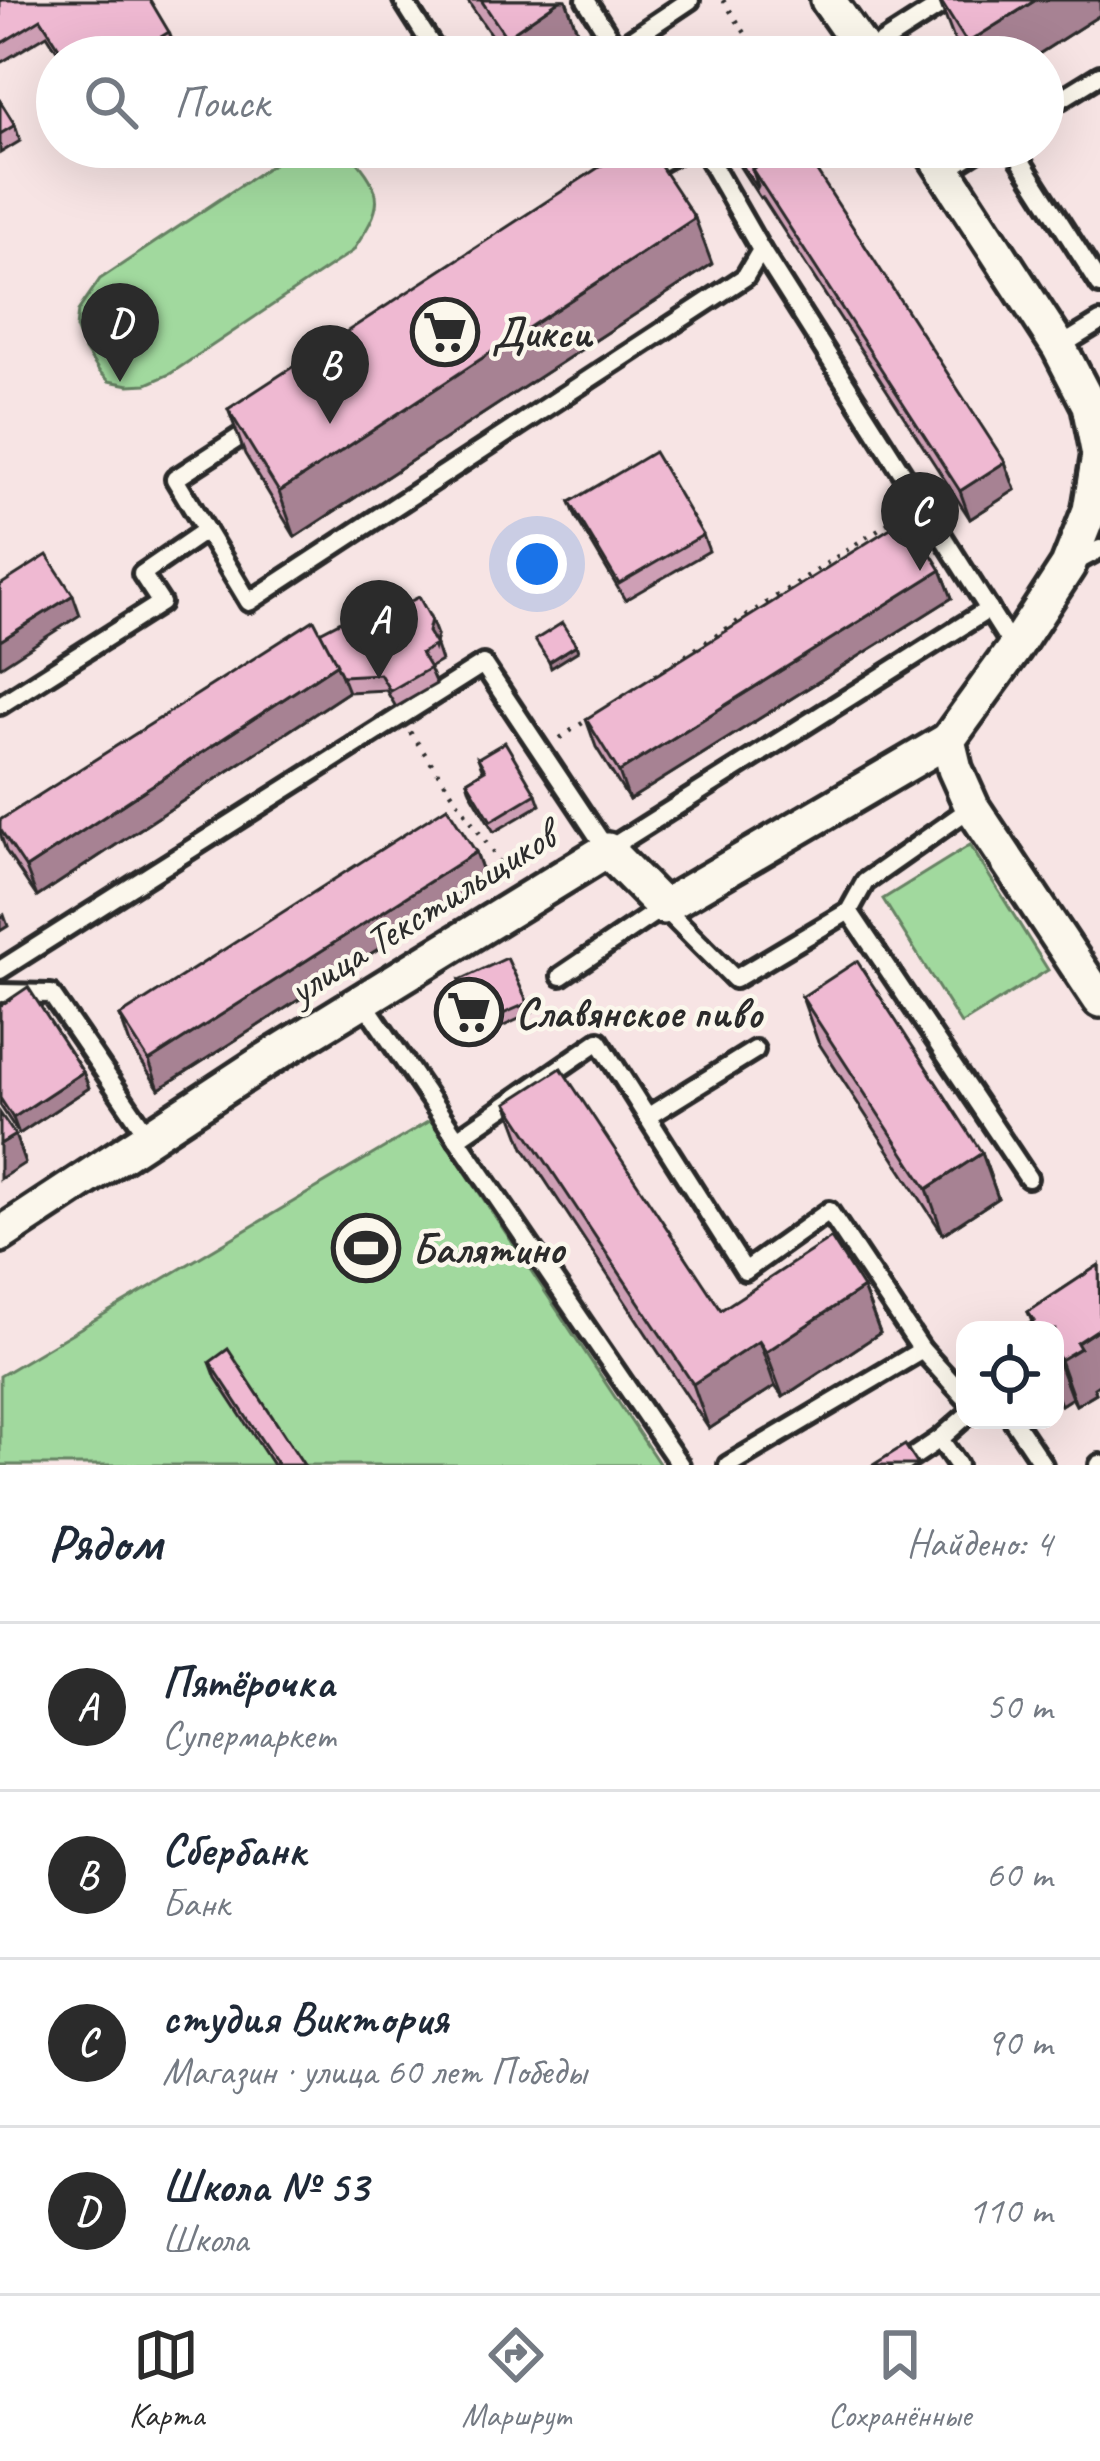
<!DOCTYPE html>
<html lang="ru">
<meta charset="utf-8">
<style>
:root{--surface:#fff;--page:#f6f6f7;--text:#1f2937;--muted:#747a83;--line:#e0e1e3;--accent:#2b2b2b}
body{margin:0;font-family:Caveat,sans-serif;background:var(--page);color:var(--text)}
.controls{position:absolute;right:36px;bottom:36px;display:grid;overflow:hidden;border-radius:24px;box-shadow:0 12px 48px #0002}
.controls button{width:108px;height:108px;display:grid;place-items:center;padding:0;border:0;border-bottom:3px solid var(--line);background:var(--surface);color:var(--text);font:60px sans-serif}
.you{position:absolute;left:537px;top:564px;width:42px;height:42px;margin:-30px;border:9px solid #fff;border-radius:50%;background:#1a73e8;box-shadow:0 0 0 18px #1a73e833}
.badge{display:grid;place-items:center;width:78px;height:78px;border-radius:50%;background:var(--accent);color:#fff;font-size:39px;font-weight:700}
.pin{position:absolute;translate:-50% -99px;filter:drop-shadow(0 3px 6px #0008)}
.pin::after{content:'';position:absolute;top:63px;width:42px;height:36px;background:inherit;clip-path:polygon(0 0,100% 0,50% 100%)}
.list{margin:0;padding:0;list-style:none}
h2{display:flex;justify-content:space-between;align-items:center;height:156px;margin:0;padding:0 48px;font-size:51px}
h2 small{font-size:39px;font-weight:400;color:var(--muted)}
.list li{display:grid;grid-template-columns:78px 1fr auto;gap:36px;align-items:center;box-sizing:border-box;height:168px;padding:0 48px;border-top:3px solid var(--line)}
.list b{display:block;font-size:45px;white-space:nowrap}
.list p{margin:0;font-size:39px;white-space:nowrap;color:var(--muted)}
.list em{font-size:39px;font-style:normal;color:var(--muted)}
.icon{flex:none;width:66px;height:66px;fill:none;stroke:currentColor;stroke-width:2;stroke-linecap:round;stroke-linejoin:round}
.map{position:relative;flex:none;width:1100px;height:1465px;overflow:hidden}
.search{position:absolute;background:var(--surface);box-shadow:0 12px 48px #0002;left:36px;right:36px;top:36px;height:132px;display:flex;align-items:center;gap:30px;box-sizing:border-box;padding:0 42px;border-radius:66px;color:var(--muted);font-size:45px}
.sheet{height:828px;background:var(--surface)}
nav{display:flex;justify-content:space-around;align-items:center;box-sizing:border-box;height:168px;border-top:3px solid var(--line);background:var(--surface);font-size:33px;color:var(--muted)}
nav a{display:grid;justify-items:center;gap:6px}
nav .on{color:var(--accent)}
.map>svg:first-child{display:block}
.green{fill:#a1d99e;stroke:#668264;stroke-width:3}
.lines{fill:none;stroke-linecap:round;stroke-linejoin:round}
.service-casing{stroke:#2b2b2b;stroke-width:26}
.minor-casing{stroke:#2b2b2b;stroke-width:42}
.path{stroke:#2b2b2b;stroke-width:4.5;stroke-dasharray:3 9;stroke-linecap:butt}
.service{stroke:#fbf7ec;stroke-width:16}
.minor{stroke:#fbf7ec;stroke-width:33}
.wall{fill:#ce9fb5;stroke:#2b2b2b;stroke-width:3}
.shaded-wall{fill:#a78293;stroke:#2b2b2b;stroke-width:3}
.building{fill:#efb9d2;stroke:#2b2b2b;stroke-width:3}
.labels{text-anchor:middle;stroke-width:9;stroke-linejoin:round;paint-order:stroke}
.poi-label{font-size:42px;font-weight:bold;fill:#2b2b2b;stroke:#fbf7ec;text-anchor:start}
.street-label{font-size:42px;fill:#2b2b2b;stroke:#fbf7ec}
</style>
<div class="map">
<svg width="1100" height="1465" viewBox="0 0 1100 1465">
<rect width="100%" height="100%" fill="#f7e4e4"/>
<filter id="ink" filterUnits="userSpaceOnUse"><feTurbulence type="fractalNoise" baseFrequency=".00833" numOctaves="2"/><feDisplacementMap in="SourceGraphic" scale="24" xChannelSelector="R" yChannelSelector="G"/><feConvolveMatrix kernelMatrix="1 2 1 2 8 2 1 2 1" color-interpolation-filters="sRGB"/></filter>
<g filter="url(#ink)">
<g class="green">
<path d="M 305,147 L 349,152 C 387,195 383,205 353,251 L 170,374 L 147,384 L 129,385 L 109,381 L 99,371 L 85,350 L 76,328 L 78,311 L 100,279 L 288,154 Z"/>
<path d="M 970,845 L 1048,970 L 961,1024 L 883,899 Z"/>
<path d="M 431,1120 L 660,1465 L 0,1465 L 0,1376 Z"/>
</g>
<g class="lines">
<g class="service-casing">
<g id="service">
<path d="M 403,0 L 439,57"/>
<path d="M 586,0 L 617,49"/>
<path d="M 866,53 L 949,0"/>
<path d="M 605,57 L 690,0"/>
<path d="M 825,57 L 855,37"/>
<path d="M 1043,110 L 1100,75"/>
<path d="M 1012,147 L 1100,285"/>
<path d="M 945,171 L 983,147"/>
<path d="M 642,172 L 688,147"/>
<path d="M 761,250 L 1014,649"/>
<path d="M 1059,347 L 1100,322"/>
<path d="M 255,427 L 175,479 L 249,602 L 745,277 L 761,250 L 702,147"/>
<path d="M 1074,563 L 1100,549"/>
<path d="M 0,705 L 161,603 L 142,574 L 206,530"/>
<path d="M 849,911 L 1028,1178"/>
<path d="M 0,970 L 483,664 L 607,850 L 989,609"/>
<path d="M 561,976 L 663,907 L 735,979 L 849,911 L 865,882 L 972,807"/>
<path d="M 0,993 L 51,994 L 149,1137"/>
<path d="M 363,1001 L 680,1465"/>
<path d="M 647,1117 L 755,1050"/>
<path d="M 457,1139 L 599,1041 L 745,1271 L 829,1211 L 922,1350 L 965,1397"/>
<path d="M 1013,1420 L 1043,1465"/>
<path d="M 728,1465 L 922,1350"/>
<path d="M 901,1465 L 940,1439"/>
<path d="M 958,1465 L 940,1439 L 965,1417"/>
<path d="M 1099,1465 L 1100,1464"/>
</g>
</g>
<g class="minor-casing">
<g id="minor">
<path d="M 828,0 L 868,57"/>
<path d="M 929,147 L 1059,347 L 1089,405 L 1099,455 L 1090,510 L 1068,566 L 1014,649 L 948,740 L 955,769 L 972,807 L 1100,1000"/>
<path d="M 0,1235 L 263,1062 L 607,850 L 663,907 L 948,740"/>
</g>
</g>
<g class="path">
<path d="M 723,0 L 761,57"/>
<path d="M 645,682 L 902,514"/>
<path d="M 410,732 L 509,876"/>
<path d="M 560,738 L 590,718"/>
</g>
<use href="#service" class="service"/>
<use href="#minor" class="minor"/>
</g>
<g class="wall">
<path d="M 0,0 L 169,32 L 175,48 L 159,57 L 61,57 L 47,35 L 0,63 Z"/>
<path d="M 467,0 L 566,0 L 581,42 L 559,57 L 506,57 Z"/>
<path d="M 939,0 L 1100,0 L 1100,15 L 1034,57 L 964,57 L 955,42 Z"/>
<path d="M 0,101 L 15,125 L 20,141 L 0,153 Z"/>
<path d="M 751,147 L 1005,462 L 1015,490 L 970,519 L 762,197 L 760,198 L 740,167 L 736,156 Z"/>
<path d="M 712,264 L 295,537 L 245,454 L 228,409 Z"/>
<path d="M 570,502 L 703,535 L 709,551 L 625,600 L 576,517 Z"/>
<path d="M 941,570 L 952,598 L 629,800 L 596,747 L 586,719 Z"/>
<path d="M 399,607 L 437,635 L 435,643 L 441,661 L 429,668 L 436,684 L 396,707 L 386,690 L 348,692 L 37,897 L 6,851 L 0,833 L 0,820 L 320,632 Z"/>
<path d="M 478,758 L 536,794 L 540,805 L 494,832 L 470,791 L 467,781 L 483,771 Z"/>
<path d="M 476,852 L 486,880 L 159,1089 L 130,1044 L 120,1016 Z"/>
<path d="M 460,980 L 528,1003 L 532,1013 L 484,1035 L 477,1021 L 463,1027 L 450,997 L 464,990 Z"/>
<path d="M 802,997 L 982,1153 L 998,1198 L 943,1234 L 818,1042 Z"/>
<path d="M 0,1006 L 83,1072 L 89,1088 L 19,1134 L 0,1105 Z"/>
<path d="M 507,1103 L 721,1310 L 863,1288 L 880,1333 L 783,1397 L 775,1386 L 709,1429 L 524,1148 Z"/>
<path d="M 1099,1265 L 1100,1384 L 1094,1388 L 1096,1393 L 1076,1405 L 1072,1398 L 1061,1405 L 1055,1397 L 1055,1330 L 1024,1330 L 1023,1328 L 1032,1322 L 1028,1312 Z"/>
<path d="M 210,1362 L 304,1465 L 273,1465 L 216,1378 Z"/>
</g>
<g class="shaded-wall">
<path d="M 560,0 L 566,0 L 581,42 L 559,57 L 514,57 L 506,37 Z"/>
<path d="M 1036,0 L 1100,0 L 1100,15 L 1034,57 L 972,57 L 967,43 Z"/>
<path d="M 695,218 L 712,264 L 295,537 L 279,492 Z"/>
<path d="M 1005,462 L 1015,490 L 970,519 L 960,491 Z"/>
<path d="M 941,570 L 952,598 L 629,800 L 619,772 Z"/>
<path d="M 73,595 L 80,615 L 0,667 L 0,641 Z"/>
<path d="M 431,619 L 437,635 L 434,648 L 428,632 Z"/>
<path d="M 576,645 L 578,651 L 551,668 L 549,662 Z"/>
<path d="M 337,664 L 348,692 L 37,897 L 26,868 Z"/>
<path d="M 476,852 L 486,880 L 159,1089 L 149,1061 Z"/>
<path d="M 4,915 L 8,926 L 0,931 L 0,918 Z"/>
<path d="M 83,1072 L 89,1088 L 19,1134 L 13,1118 Z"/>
<path d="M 15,1135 L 25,1163 L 0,1179 L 0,1144 Z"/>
<path d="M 982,1153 L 998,1198 L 943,1234 L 927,1189 Z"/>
<path d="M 863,1288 L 880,1333 L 783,1397 L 766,1352 Z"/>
<path d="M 1100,1328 L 1100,1384 L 1094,1388 L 1096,1393 L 1076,1405 L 1060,1360 L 1077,1343 Z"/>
<path d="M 759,1341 L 775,1386 L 709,1429 L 693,1384 Z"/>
<path d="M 1055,1353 L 1072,1398 L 1061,1405 L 1055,1390 Z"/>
</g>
<g class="building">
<path d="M 0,0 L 150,0 L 169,32 L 128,57 L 65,57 L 41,19 L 0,44 Z"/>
<path d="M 481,0 L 560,0 L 506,37 Z"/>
<path d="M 940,0 L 1036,0 L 967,43 Z"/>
<path d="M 0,101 L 15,125 L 0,134 Z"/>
<path d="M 630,147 L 648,147 L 695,218 L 279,492 L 228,409 Z"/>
<path d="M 751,147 L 787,147 L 752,169 L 758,186 L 757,188 L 736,156 Z"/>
<path d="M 787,147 L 801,147 L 1005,462 L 960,491 L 752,169 Z"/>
<path d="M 654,452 L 703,535 L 619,584 L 570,502 Z"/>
<path d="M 908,517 L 941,570 L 619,772 L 586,719 Z"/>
<path d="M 47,555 L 73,595 L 0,641 L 0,585 Z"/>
<path d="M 393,594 L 399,607 L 419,597 L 431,619 L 428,632 L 436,645 L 421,653 L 430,668 L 390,691 L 380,674 L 342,676 L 320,632 Z"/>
<path d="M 314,620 L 337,664 L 26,868 L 0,829 L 0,820 Z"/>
<path d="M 562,623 L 576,645 L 549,662 L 535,640 Z"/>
<path d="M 505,742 L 536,794 L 491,821 L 467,781 L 485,770 L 478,758 Z"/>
<path d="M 447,807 L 476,852 L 149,1061 L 120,1016 Z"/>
<path d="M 507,958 L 528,1003 L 480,1024 L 473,1010 L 459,1017 L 450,997 L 465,990 L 460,980 Z"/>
<path d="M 857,961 L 982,1153 L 927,1189 L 802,997 Z"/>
<path d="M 28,987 L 83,1072 L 13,1118 L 0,1098 L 0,1006 Z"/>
<path d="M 561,1068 L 721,1310 L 831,1238 L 863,1288 L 766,1352 L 759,1341 L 693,1384 L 507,1103 Z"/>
<path d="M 0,1113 L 15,1135 L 0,1144 Z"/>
<path d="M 1099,1265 L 1100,1328 L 1077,1343 L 1080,1348 L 1060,1360 L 1055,1353 L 1055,1330 L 1024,1330 L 1023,1328 L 1034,1321 L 1028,1312 Z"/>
<path d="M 228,1349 L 304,1465 L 278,1465 L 210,1362 Z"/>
<path d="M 905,1445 L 918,1465 L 873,1465 Z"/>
</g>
</g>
<defs>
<g id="supermarket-ring" transform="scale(3.45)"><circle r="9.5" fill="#fbf7ec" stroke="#2b2b2b" stroke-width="1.5"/><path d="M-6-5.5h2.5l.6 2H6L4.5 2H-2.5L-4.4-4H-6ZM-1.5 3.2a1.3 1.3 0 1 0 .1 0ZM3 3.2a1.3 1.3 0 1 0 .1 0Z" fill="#2b2b2b"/></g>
<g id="stadium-ring" transform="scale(3.45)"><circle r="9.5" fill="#fbf7ec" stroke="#2b2b2b" stroke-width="1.5"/><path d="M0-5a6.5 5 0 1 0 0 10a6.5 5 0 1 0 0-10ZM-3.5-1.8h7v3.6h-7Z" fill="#2b2b2b"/></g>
</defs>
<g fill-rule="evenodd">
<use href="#supermarket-ring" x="445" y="332"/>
<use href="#supermarket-ring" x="469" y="1012"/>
<use href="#stadium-ring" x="366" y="1248"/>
</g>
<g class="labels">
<g class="poi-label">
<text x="492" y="347">Дикси</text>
<text x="516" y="1027">Славянское пиво</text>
<text x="412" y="1263">Балятино</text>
</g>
<g class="street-label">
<text transform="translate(421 912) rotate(-32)" y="15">улица Текстильщиков</text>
</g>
</g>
</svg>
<div class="controls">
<button><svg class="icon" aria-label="locate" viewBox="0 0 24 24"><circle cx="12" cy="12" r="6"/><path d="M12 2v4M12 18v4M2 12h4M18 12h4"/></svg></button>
</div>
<div class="you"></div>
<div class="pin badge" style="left:379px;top:679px">A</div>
<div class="pin badge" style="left:330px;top:424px">B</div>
<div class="pin badge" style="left:920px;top:571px">C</div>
<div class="pin badge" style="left:120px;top:382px">D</div>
<div class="search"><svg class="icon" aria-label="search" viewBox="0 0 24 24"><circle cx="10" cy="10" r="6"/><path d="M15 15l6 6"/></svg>Поиск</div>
</div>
<section class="sheet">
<h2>Рядом<small>Найдено: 4</small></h2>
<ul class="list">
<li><span class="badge">A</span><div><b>Пятёрочка</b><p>Супермаркет</p></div><em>50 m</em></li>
<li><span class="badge">B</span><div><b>Сбербанк</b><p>Банк</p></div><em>60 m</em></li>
<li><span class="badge">C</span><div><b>студия Виктория</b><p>Магазин · улица 60 лет Победы</p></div><em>90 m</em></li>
<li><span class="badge">D</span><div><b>Школа № 53</b><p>Школа</p></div><em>110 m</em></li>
</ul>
</section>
<nav>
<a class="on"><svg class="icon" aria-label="map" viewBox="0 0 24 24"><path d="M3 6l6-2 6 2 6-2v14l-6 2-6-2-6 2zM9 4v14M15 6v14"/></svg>Карта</a>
<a><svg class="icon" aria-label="directions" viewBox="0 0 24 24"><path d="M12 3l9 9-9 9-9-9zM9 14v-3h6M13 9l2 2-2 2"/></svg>Маршрут</a>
<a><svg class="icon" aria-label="saved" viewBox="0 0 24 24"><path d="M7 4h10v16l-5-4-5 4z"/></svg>Сохранённые</a>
</nav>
